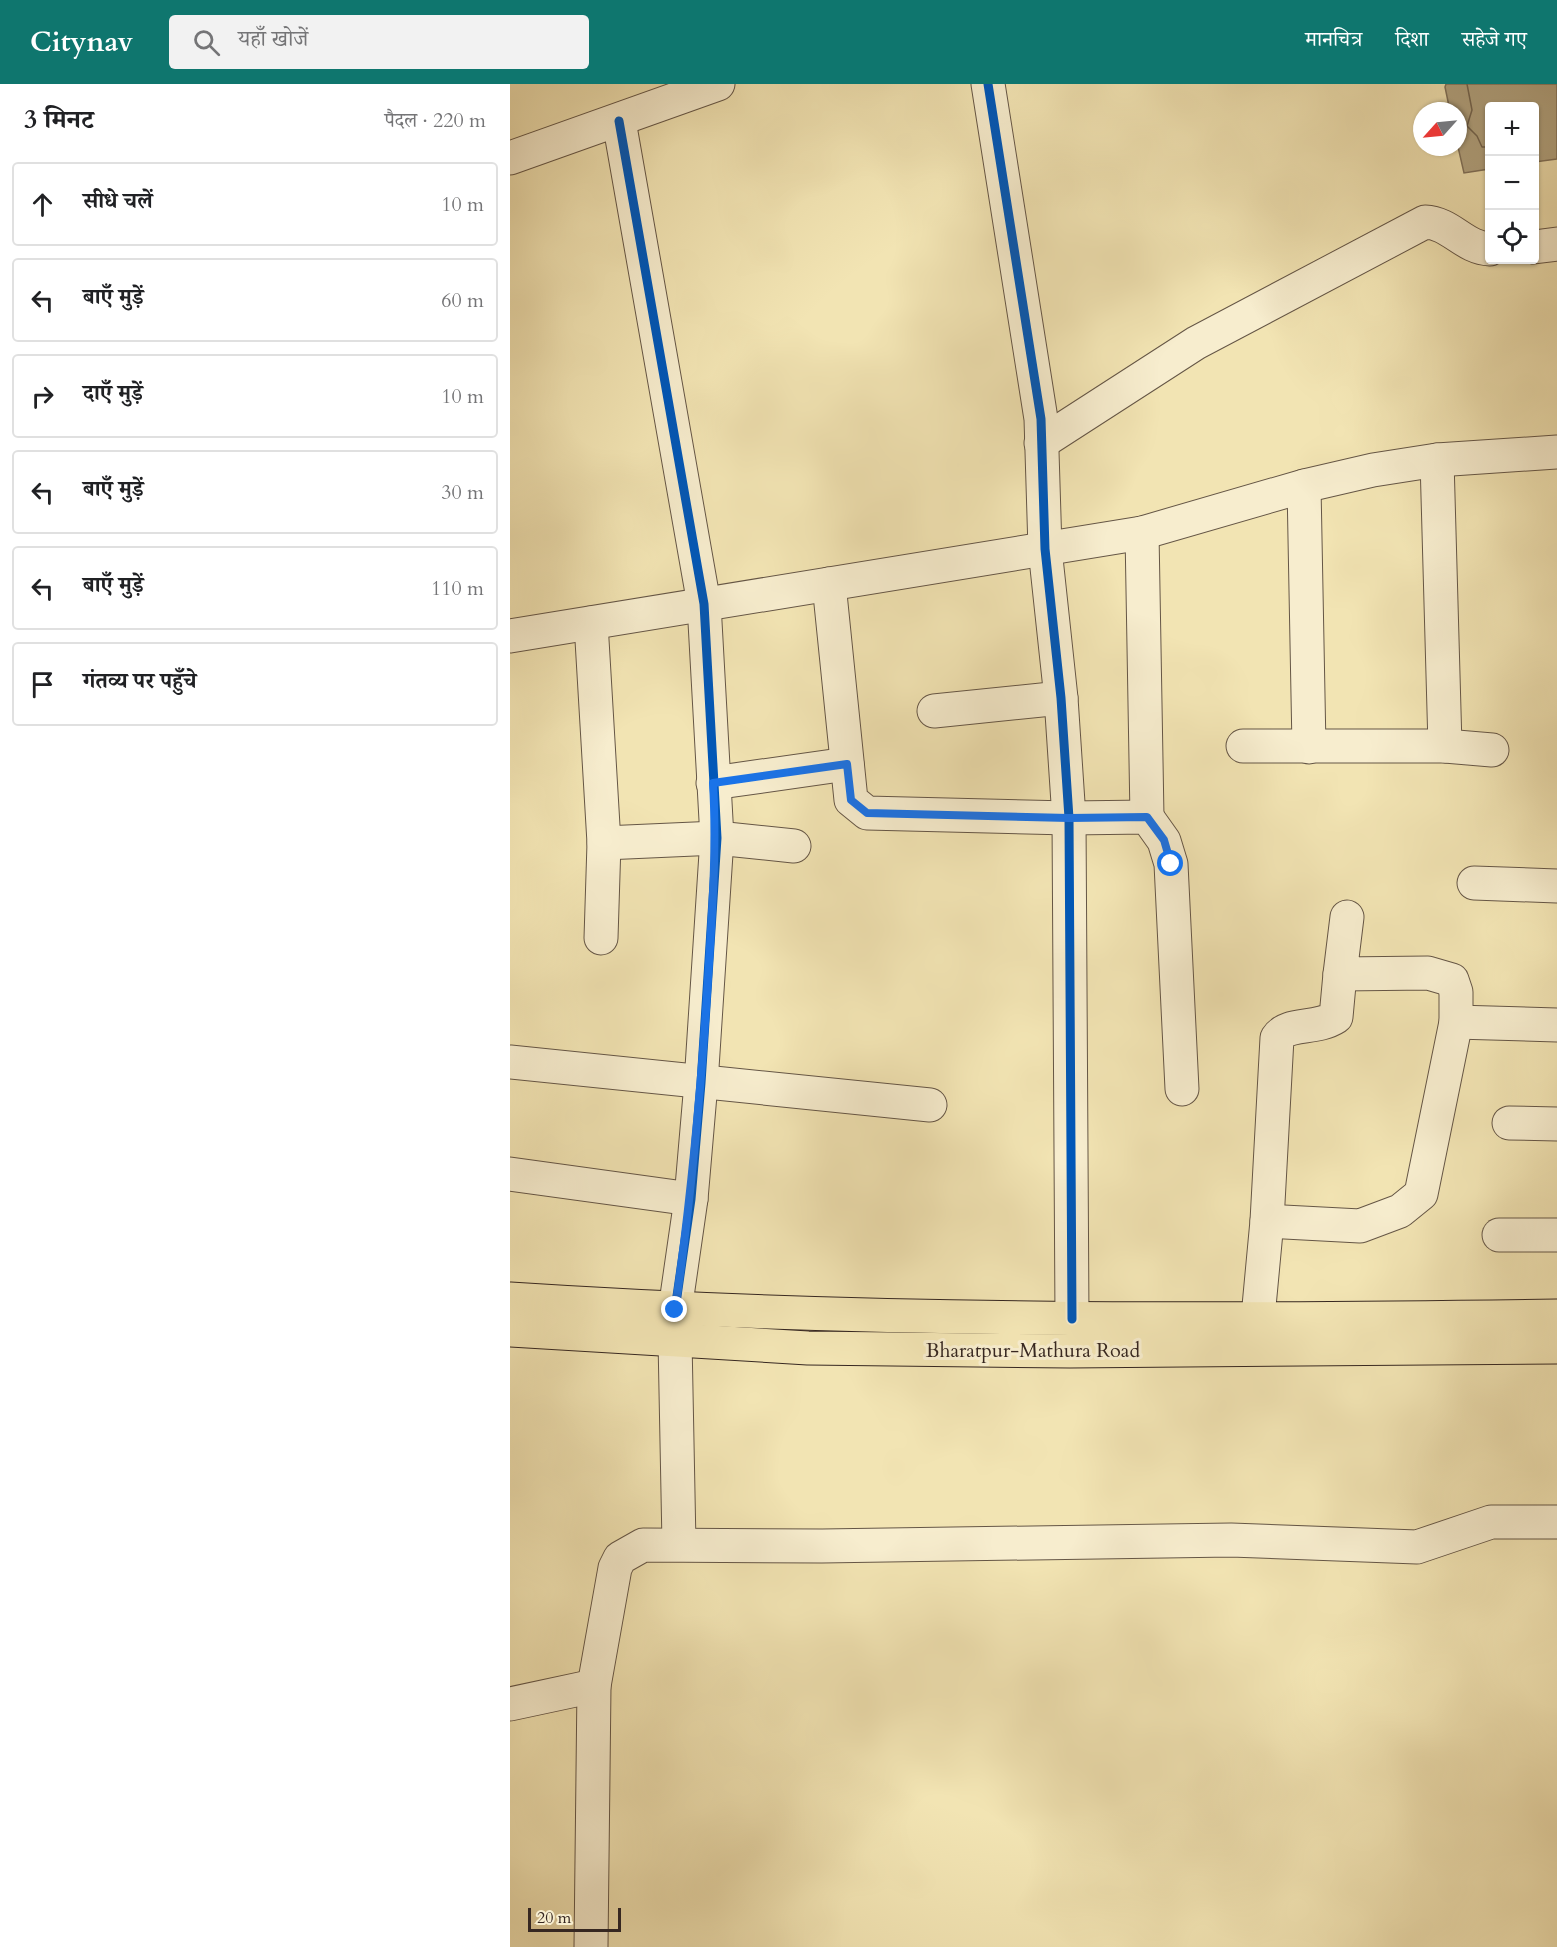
<!DOCTYPE html>
<html lang="hi">
<meta charset="utf-8">
<style>
:root{--surface:#fff;--page:#f2f2f2;--text:#202124;--muted:#757577;--line:#e0e0e0;--accent:#0f766e}
body{margin:0;font-family:Cardo,"Noto Serif Devanagari",serif;background:var(--page);color:var(--text)}
.controls{position:absolute;right:18px;top:18px;display:grid;overflow:hidden;border-radius:6px;box-shadow:0 2px 4px #0004}
.controls button{width:54px;height:54px;display:grid;place-items:center;padding:0;border:0;border-bottom:2px solid var(--line);background:var(--surface);color:var(--text);font:30px sans-serif}
.compass{position:absolute;left:903px;top:18px;width:54px;height:54px;border-radius:50%;background:var(--surface);box-shadow:0 2px 4px #0004;rotate:243deg}
.scale{position:absolute;left:18px;bottom:15px;width:93px;box-sizing:border-box;padding-left:6px;border:3px solid #362721;border-top:0;font-size:16px;line-height:21px;white-space:nowrap;color:#362721;-webkit-text-stroke:4px #f7edce;paint-order:stroke}
.stop{position:absolute;width:18px;height:18px;margin:-14px;border:4px solid #1a73e8;border-radius:50%;background:#fff}
.stop.end{background:#1a73e8;border-color:#fff;box-shadow:0 2px 6px #0008}
.list{margin:0;padding:0;list-style:none}
h2{display:flex;justify-content:space-between;align-items:center;height:78px;margin:0;padding:0 24px;font-size:26px}
h2 small{font-size:20px;font-weight:400;color:var(--muted)}
.list li{display:grid;grid-template-columns:39px 1fr auto;gap:18px;align-items:center;box-sizing:border-box;height:84px;margin:0 12px 12px;padding:0 12px;border:2px solid var(--line);border-radius:6px}
.list b{display:block;font-size:22px;white-space:nowrap}
.list em{font-size:20px;font-style:normal;color:var(--muted)}
.icon{flex:none;width:33px;height:33px;fill:none;stroke:currentColor;stroke-width:2;stroke-linecap:round;stroke-linejoin:round}
.map{position:relative;flex:none;width:1047px;height:1863px;overflow:hidden}
header{display:flex;align-items:center;gap:36px;box-sizing:border-box;height:84px;padding:0 30px;background:var(--accent);color:#fff}
header strong{font-size:28px}
nav{display:flex;gap:33px;margin-inline-start:auto;font-size:21px}
.search{width:420px;height:54px;background:var(--page);display:flex;align-items:center;gap:15px;box-sizing:border-box;padding:0 21px;border-radius:6px;color:var(--muted);font-size:22px}
main{display:flex}
aside{flex:1;background:var(--surface)}
.map>svg:first-child{display:block}
.water{fill:#b2a481;stroke:#80725b;stroke-width:1.5}
.lines{fill:none;stroke-linecap:round;stroke-linejoin:round}
.shore{stroke:#746651;stroke-width:1.5}
.minor-casing{stroke:#655646;stroke-width:35}
.highway-casing{stroke:#362721;stroke-width:35}
.minor{stroke:#f7edce;stroke-width:33}
.highway{stroke:#f2e4b3;stroke-width:33}
.cycleway-casing{stroke:#f7edce;stroke-width:13}
.cycleway{stroke:#0057b8;stroke-width:9}
.route{stroke:#1a73e8;stroke-width:8}
.labels{text-anchor:middle;stroke-width:6;stroke-linejoin:round;paint-order:stroke}
.street-label{font-size:20px;fill:#362721;stroke:#f7edce}
</style>
<header>
<strong>Citynav</strong>
<div class="search"><svg class="icon" aria-label="search" viewBox="0 0 24 24"><circle cx="10" cy="10" r="6"/><path d="M15 15l6 6"/></svg>यहाँ खोजें</div>
<nav><a>मानचित्र</a><a>दिशा</a><a>सहेजे गए</a></nav>
</header>
<main>
<aside>
<h2>3 मिनट<small>पैदल · 220 m</small></h2>
<ul class="list">
<li><svg class="icon" aria-label="ahead" viewBox="0 0 24 24"><path d="M12 20V5M6 11l6-6 6 6"/></svg><div><b>सीधे चलें</b></div><em>10 m</em></li>
<li><svg class="icon" aria-label="left" viewBox="0 0 24 24"><path d="M17 20v-9H6M10 6l-5 5 5 5"/></svg><div><b>बाएँ मुड़ें</b></div><em>60 m</em></li>
<li><svg class="icon" aria-label="right" viewBox="0 0 24 24"><path d="M7 20v-9h11M14 6l5 5-5 5"/></svg><div><b>दाएँ मुड़ें</b></div><em>10 m</em></li>
<li><svg class="icon" aria-label="left" viewBox="0 0 24 24"><path d="M17 20v-9H6M10 6l-5 5 5 5"/></svg><div><b>बाएँ मुड़ें</b></div><em>30 m</em></li>
<li><svg class="icon" aria-label="left" viewBox="0 0 24 24"><path d="M17 20v-9H6M10 6l-5 5 5 5"/></svg><div><b>बाएँ मुड़ें</b></div><em>110 m</em></li>
<li><svg class="icon" aria-label="arrive" viewBox="0 0 24 24"><path d="M6 21V4h12l-3 4 3 4H6"/></svg><div><b>गंतव्य पर पहुँचे</b></div></li>
</ul>
</aside>
<div class="map">
<svg width="1047" height="1863" viewBox="0 0 1047 1863">
<rect width="100%" height="100%" fill="#f2e4b3"/>
<filter id="stains"><feTurbulence type="fractalNoise" baseFrequency=".00333" numOctaves="4"/><feColorMatrix values="0 0 0 0 .2 0 0 0 0 .09 0 0 0 0 .02 0 0 0 .5 -.17"/></filter>
<radialGradient id="worn" r=".72"><stop offset=".6" stop-color="#630" stop-opacity="0"/><stop offset="1" stop-color="#630" stop-opacity=".3"/></radialGradient>
<path class="water" d="M 936,0 L 1047,0 L 1047,75 L 1025,78 L 1024,22 L 980,22 L 979,85 L 954,89 L 948,63 L 948,27 L 940,27 L 935,3 Z"/>
<g class="lines">
<path class="shore" d="M 957,0 L 962,26 L 957,42 L 967,52 L 972,63 L 980,63"/>
<g class="minor-casing">
<g id="minor">
<path d="M 478,0 L 531,335 L 535,465 L 551,614 L 559,734 L 562,1235"/>
<path d="M 109,37 L 194,520 L 207,754 L 191,999 L 181,1115 L 165,1226"/>
<path d="M 0,74 L 208,0"/>
<path d="M 1024,163 L 1047,160"/>
<path d="M 531,359 L 686,259 L 915,138 C 941,139 954,164 980,165"/>
<path d="M 927,376 L 935,662"/>
<path d="M 794,402 L 799,663"/>
<path d="M 632,449 L 637,733"/>
<path d="M 319,500 L 341,716 L 357,729 L 559,734 L 637,733 L 654,757 L 661,780 L 672,1005"/>
<path d="M 81,539 L 94,759 L 91,854"/>
<path d="M 0,552 L 632,449 L 794,402 L 863,386 L 927,376 L 1047,368"/>
<path d="M 424,627 L 551,614"/>
<path d="M 733,662 L 935,662 L 982,666"/>
<path d="M 203,699 L 337,680"/>
<path d="M 94,759 L 207,754 L 284,762"/>
<path d="M 964,799 L 1047,802"/>
<path d="M 946,938 L 1047,941"/>
<path d="M 0,978 L 420,1021"/>
<path d="M 999,1039 L 1047,1040"/>
<path d="M 0,1090 L 181,1115"/>
<path d="M 757,1137 L 850,1142 L 890,1127 L 911,1110 L 946,938 L 946,908 L 942,896 L 918,889 L 830,890 L 837,833"/>
<path d="M 989,1151 L 1047,1151"/>
<path d="M 748,1233 L 757,1137 L 767,954 C 777,938 806,946 826,933 L 830,890"/>
<path d="M 165,1256 L 169,1460"/>
<path d="M 0,1620 L 84,1602"/>
<path d="M 81,1863 L 84,1602 L 105,1484 L 110,1474 L 133,1461 L 312,1462 L 721,1456 L 907,1463 L 981,1438 L 1047,1438"/>
</g>
</g>
<g class="highway-casing">
<g id="highway">
<path d="M 0,1215 C 349,1238 698,1237 1047,1232"/>
<path d="M 0,1246 L 298,1264 L 560,1267 L 1047,1263"/>
</g>
</g>
<use href="#minor" class="minor"/>
<use href="#highway" class="highway"/>
<g class="cycleway-casing">
<g id="cycleway">
<path d="M 478,0 L 531,335 L 535,465 L 551,614 L 559,734 L 562,1235"/>
<path d="M 109,37 L 194,520 L 207,754 L 191,999 L 181,1115 L 165,1226"/>
</g>
</g>
<use href="#cycleway" class="cycleway"/>
</g>
<g class="lines">
<path class="route" d="M 165,1226 C 181,1116 191,1006 198,895 C 202,829 207,765 203,699 L 337,680 L 341,716 L 357,729 L 559,734 L 637,733 L 654,756 L 661,780"/>
</g>
<g class="labels">
<g class="street-label">
<text x="523" y="1273">Bharatpur-Mathura Road</text>
</g>
</g>
<rect width="100%" height="100%" filter="url(#stains)"/>
<rect width="100%" height="100%" fill="url(#worn)"/>
</svg>
<div class="controls">
<button>+</button>
<button>−</button>
<button><svg class="icon" aria-label="locate" viewBox="0 0 24 24"><circle cx="12" cy="12" r="6"/><path d="M12 2v4M12 18v4M2 12h4M18 12h4"/></svg></button>
</div>
<svg class="compass" viewBox="-18 -18 36 36"><path d="M0-13l5 13h-10z" fill="#e53935"/><path d="M0 13l5-13h-10z" fill="#757577"/></svg>
<div class="scale">20 m</div>
<div class="stop" style="left:661px;top:780px"></div>
<div class="stop end" style="left:165px;top:1226px"></div>
</div>
</main>
